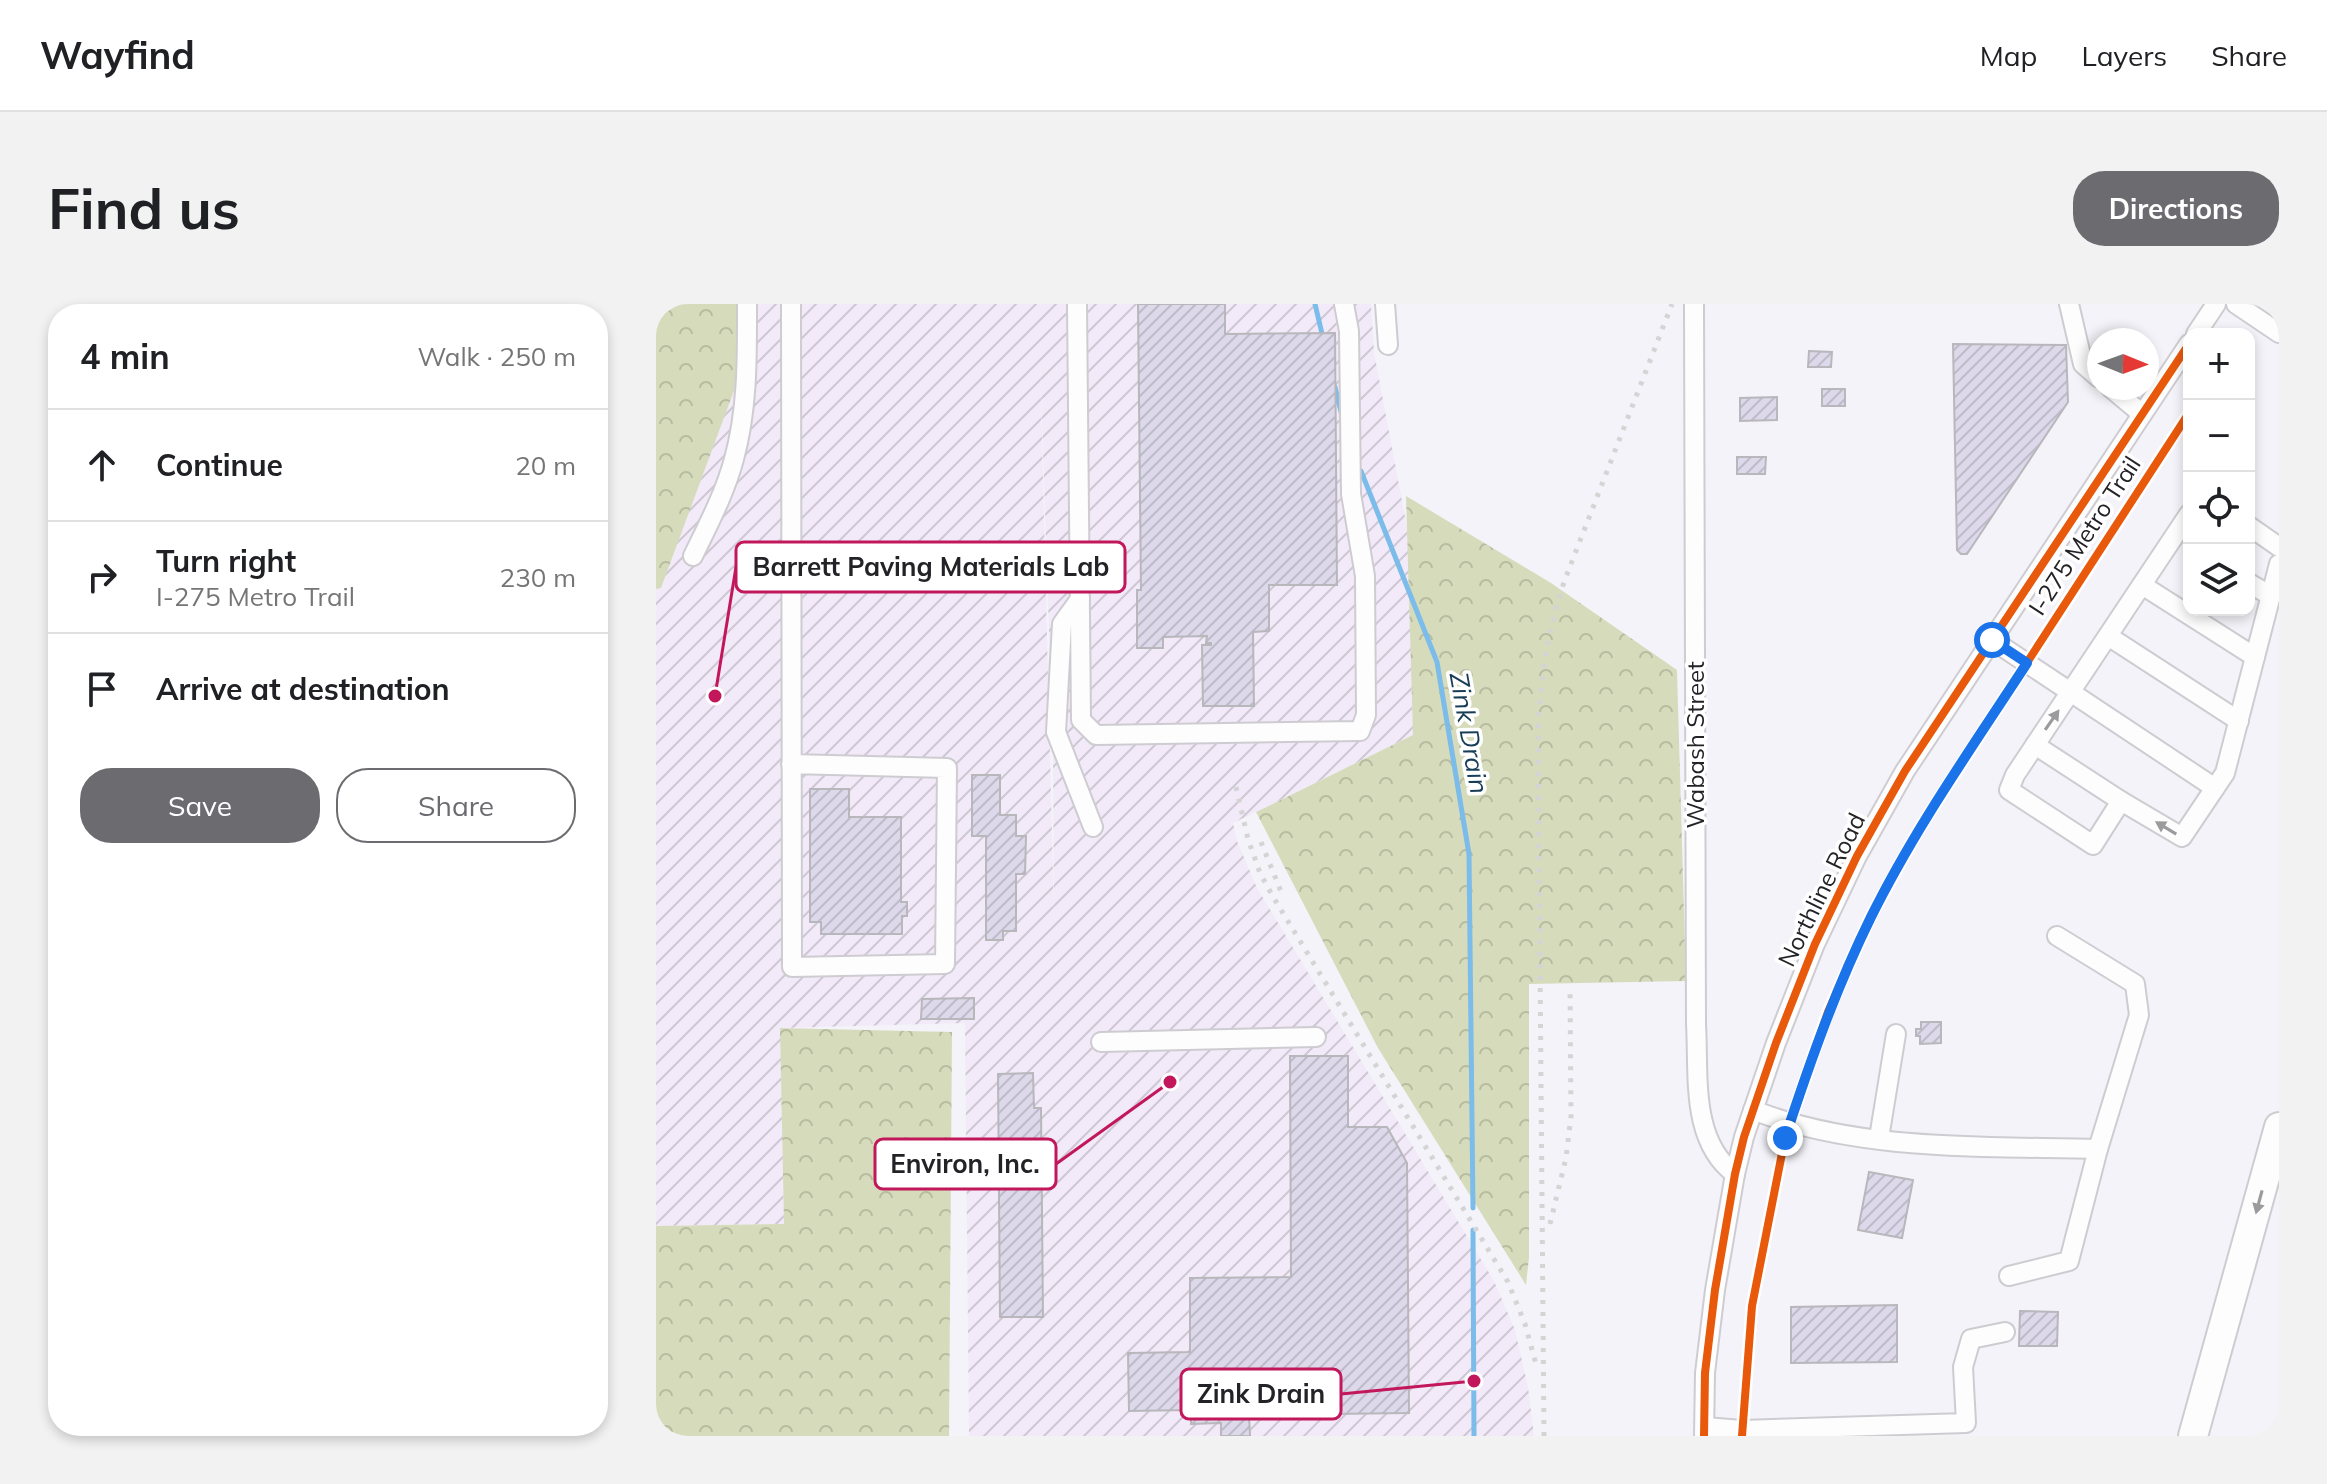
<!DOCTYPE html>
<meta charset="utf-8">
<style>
:root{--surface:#fff;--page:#f2f2f2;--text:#202124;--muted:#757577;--line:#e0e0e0;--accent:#6c6b70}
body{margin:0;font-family:Mulish,sans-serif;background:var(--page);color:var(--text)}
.controls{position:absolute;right:24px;top:24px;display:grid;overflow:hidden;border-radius:16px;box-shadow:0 4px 12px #0003}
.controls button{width:72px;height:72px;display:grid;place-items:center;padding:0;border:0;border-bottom:2px solid var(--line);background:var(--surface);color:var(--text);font:40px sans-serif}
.compass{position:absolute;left:1431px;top:24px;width:72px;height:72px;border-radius:50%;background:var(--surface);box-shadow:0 4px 12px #0003;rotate:91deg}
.stop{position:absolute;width:24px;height:24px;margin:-18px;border:6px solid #1a73e8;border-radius:50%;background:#fff}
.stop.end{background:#1a73e8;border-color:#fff;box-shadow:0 2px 8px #0008}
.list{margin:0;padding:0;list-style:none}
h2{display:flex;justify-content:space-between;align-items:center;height:104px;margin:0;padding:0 32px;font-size:34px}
h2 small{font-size:26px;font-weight:400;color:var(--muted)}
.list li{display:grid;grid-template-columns:52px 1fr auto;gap:24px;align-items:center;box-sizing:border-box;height:112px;padding:0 32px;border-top:2px solid var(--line)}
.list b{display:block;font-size:30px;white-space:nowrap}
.list p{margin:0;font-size:26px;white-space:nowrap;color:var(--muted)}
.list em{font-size:26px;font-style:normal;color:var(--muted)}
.actions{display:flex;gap:16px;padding:24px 32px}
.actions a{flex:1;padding:18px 0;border:2px solid var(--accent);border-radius:32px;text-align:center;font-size:28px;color:var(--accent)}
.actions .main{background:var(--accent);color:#fff}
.icon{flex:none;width:44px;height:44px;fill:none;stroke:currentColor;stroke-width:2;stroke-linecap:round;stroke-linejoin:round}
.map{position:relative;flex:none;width:1623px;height:1132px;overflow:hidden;border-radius:32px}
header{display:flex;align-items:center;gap:48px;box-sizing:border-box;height:112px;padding:0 40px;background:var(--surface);border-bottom:2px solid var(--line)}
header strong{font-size:38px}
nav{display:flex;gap:44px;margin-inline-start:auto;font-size:28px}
.intro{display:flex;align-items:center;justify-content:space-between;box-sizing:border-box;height:192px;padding:0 48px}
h1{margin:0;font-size:56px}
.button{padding:20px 36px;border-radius:32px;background:var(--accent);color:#fff;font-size:28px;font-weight:700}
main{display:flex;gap:48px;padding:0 48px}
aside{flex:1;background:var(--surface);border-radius:32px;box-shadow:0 4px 12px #0003}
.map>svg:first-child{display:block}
.industrial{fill:url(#industrial-furrows);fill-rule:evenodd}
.forest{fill:url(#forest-crowns)}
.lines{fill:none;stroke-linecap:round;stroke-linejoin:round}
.stream{stroke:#7cbcea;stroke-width:5}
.building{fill:url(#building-hatch);stroke:#b8b7bb;stroke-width:2}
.minor-casing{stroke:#ceccd1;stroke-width:22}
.highway-casing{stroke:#ceccd1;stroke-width:32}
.minor{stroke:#fdfdfe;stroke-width:18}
.highway{stroke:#fdfdfe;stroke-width:28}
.rail{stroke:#d4d4d5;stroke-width:5;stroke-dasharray:4 8;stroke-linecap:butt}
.cycleway-casing{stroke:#fff;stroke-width:13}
.cycleway{stroke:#e8590c;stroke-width:8}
.oneway{fill:#9b9a9d}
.route{stroke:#1a73e8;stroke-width:10}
.labels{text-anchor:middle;stroke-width:7;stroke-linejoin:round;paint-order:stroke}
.street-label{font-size:24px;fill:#232226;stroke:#fff}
.water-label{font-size:26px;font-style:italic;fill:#173d57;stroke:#fff}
.leader{fill:none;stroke:#c2185b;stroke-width:3}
.callout-dot{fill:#c2185b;stroke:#fff;stroke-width:3}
.callout{fill:#fff;stroke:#c2185b;stroke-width:3}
.callout-label{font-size:26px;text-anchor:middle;font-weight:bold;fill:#232226}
</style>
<header>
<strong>Wayfind</strong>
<nav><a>Map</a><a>Layers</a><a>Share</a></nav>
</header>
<div class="intro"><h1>Find us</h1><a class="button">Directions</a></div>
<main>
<aside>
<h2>4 min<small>Walk · 250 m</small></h2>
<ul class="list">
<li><svg class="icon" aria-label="ahead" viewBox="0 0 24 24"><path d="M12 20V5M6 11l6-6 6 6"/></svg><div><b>Continue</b></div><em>20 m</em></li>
<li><svg class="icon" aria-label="right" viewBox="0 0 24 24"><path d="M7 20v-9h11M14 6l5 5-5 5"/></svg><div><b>Turn right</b><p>I-275 Metro Trail</p></div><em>230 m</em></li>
<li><svg class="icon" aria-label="arrive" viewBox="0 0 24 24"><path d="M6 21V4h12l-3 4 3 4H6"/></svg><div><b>Arrive at destination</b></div></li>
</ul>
<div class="actions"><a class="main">Save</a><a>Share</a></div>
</aside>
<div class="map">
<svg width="1623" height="1132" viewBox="0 0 1623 1132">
<defs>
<pattern id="industrial-furrows" width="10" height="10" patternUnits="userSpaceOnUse" patternTransform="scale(2)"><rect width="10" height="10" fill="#f2eaf8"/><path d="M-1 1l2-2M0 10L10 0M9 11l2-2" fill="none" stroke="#cfc8d4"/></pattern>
<pattern id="forest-crowns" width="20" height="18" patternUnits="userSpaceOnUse" patternTransform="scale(2)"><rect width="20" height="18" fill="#d6dcbb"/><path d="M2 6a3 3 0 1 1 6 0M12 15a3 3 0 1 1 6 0" fill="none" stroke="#b7bca1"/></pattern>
<pattern id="building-hatch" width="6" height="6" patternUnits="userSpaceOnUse" patternTransform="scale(2)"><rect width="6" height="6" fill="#ddd9ea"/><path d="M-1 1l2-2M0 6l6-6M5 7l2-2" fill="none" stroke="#bdbac9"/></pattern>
</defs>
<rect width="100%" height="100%" fill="#f4f3f9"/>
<path class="industrial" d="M 23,0 L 715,0 L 718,48 L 753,234 L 757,431 L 577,519 L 581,537 L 601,584 L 838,977 L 859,1026 L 872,1083 L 878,1132 L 313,1132 L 309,719 L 125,724 L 128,920 L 0,922 L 0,61 ZM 384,57 L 397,448 L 398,611 Z"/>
<g class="forest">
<path d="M 0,0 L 82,0 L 83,73 L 5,284 L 0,285 Z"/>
<path d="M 750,192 L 895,279 L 1021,366 L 1030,677 L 873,680 L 873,953 L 870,981 L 722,744 L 600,508 L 757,431 Z"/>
<path d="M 124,724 L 296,728 L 293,1132 L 0,1132 L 0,922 L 128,920 Z"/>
</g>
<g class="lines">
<g class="stream">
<path d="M 659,0 L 667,34"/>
<path d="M 679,83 L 687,116"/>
<path d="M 705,167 L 781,358 L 813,550 L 817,904"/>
<path d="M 817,926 L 818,1132"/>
</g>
</g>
<g class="building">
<path d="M 482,0 L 569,0 L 569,30 L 679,29 L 681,281 L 613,281 L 613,327 L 597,328 L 598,402 L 547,402 L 546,341 L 555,341 L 555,339 L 550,339 L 551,332 L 507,333 L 507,344 L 481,344 L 481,286 L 485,286 Z"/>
<path d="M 1297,40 L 1410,41 L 1412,98 L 1311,250 L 1305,250 L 1301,246 Z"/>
<path d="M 1153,47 L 1176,48 L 1175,63 L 1152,63 Z"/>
<rect x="1166" y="85" width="23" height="17"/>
<path d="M 1121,93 L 1121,116 L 1084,117 L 1084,94 Z"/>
<path d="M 1081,153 L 1110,153 L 1109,170 L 1081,170 Z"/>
<path d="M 316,471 L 344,471 L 344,511 L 360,511 L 360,532 L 370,532 L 369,570 L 360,570 L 360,627 L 347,627 L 347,636 L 330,636 L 330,532 L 316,532 Z"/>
<path d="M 154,485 L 193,485 L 193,513 L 245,513 L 245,598 L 251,598 L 251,612 L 246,612 L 246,630 L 165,630 L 165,618 L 154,618 Z"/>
<path d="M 318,694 L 318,715 L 265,715 L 266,695 Z"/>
<path d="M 1265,718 L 1285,718 L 1285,739 L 1264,740 L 1264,732 L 1260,732 L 1260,725 L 1265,725 Z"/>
<path d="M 634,752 L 692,752 L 692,823 L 731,823 L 751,859 L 753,1109 L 593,1111 L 594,1132 L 565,1132 L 565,1119 L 535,1120 L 535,1106 L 473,1107 L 472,1049 L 534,1048 L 534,974 L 635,973 Z"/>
<path d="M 377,769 L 378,804 L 385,804 L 387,1013 L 344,1013 L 342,770 Z"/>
<path d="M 1213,868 L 1257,876 L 1246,934 L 1202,926 Z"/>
<path d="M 1241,1001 L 1241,1058 L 1135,1059 L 1135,1003 Z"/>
<path d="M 1364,1007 L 1402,1008 L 1401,1042 L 1363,1042 Z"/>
</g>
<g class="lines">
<g class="minor-casing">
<g id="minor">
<path d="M 135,0 L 136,663 L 289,660 L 291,464 L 135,460"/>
<path d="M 421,0 L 425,416 L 440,431 L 704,427 L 710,411 L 709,272 L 695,190 L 693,27 L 688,0"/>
<path d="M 729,0 L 732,41"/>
<path d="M 1038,0 L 1040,720 C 1043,770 1034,837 1079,870"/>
<path d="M 1413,0 L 1427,60 L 1443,74"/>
<path d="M 1580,0 L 1623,29"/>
<path d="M 1540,30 L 1560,0"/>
<path d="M 1455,84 L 1486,110"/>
<path d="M 1533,210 L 1359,471 L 1353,486 L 1437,541 L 1465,497 L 1526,533 L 1569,469 L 1623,260"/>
<path d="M 1593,222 L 1623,243"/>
<path d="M 37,252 C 52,221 69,189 78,155 C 92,104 91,52 91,0"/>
<path d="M 1593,279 L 1615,292"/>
<path d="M 1486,281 L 1599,353"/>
<path d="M 424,295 L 406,320 L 400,428 L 437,523"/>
<path d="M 1452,332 L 1583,417"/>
<path d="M 1336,336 L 1559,484"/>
<path d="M 1379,441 L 1465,497"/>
<path d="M 445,738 L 660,733"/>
<path d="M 1097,806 C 1204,848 1329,842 1442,845 L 1483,711 L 1479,680 L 1401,632"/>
<path d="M 1223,834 L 1240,730"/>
<path d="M 1353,972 L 1413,957 L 1442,845"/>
<path d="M 1049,1123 L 1086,1126 L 1310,1119 L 1307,1063 L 1315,1035 L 1349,1028"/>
<path d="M 1048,1132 L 1049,1069 L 1059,986 L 1079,870 L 1088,833 L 1120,739 L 1159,640 L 1201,552 L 1249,467 L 1533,40"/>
</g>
</g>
<g class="highway-casing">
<path id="highway" d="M 1537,1132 L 1623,823"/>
</g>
<use href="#minor" class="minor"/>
<use href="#highway" class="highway"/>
<g class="rail">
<path d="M 580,483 L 592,535 L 604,569 L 616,591 L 852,978 L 869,1020 L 881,1064"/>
<path d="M 605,538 L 626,590"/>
<path d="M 894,920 L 910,854 L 915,812 L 914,685"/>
<path d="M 888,1132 L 882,423 C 885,368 892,330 908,278 L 1016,0"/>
</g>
<g class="cycleway-casing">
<g id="cycleway">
<path d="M 1048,1132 L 1049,1069 L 1059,986 L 1079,870 L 1088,833 L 1120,739 L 1159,640 L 1201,552 L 1249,467 L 1533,40"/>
<path d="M 1086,1132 L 1096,1002 L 1129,834 L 1172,708 L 1215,612 L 1265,522 L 1533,109"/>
</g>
</g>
<use href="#cycleway" class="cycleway"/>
</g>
<defs><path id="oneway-solid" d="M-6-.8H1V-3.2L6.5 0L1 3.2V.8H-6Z" transform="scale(2)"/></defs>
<g class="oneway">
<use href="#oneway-solid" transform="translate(1396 416) rotate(-55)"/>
<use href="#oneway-solid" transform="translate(1510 524) rotate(-149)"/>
<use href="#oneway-solid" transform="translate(1603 898) rotate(105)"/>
</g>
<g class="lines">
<path class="route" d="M 1129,834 C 1154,758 1180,684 1215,613 C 1259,524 1317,442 1371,359 L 1336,336"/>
</g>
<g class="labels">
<g class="street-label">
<text transform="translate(1429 232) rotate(-57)" y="8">I-275 Metro Trail</text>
<text transform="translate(1040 441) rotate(-90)" y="8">Wabash Street</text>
<text transform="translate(1166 586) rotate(-64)" y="8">Northline Road</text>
</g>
<g class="water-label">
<text transform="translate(813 429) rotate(80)" y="9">Zink Drain</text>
</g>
</g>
<path class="leader" d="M59 392L80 263M514 778L400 860M818 1077L685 1090"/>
<g class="callout-dot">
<circle cx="59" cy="392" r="8"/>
<circle cx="514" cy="778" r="8"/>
<circle cx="818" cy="1077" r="8"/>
</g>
<g class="callout">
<rect x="80" y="238" width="389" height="50" rx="8"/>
<rect x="219" y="835" width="181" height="50" rx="8"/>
<rect x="525" y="1065" width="160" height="50" rx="8"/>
</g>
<g class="callout-label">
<text x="275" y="272">Barrett Paving Materials Lab</text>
<text x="309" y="869">Environ, Inc.</text>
<text x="605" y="1099">Zink Drain</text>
</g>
</svg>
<div class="controls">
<button>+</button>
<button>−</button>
<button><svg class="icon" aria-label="locate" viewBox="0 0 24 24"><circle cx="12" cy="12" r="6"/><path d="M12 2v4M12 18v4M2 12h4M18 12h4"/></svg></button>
<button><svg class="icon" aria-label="layers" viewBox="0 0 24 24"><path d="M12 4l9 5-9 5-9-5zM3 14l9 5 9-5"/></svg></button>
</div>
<svg class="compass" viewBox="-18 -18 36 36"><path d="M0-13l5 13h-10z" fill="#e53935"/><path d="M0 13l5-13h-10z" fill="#757577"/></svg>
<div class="stop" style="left:1336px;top:336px"></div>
<div class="stop end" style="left:1129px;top:834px"></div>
</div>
</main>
